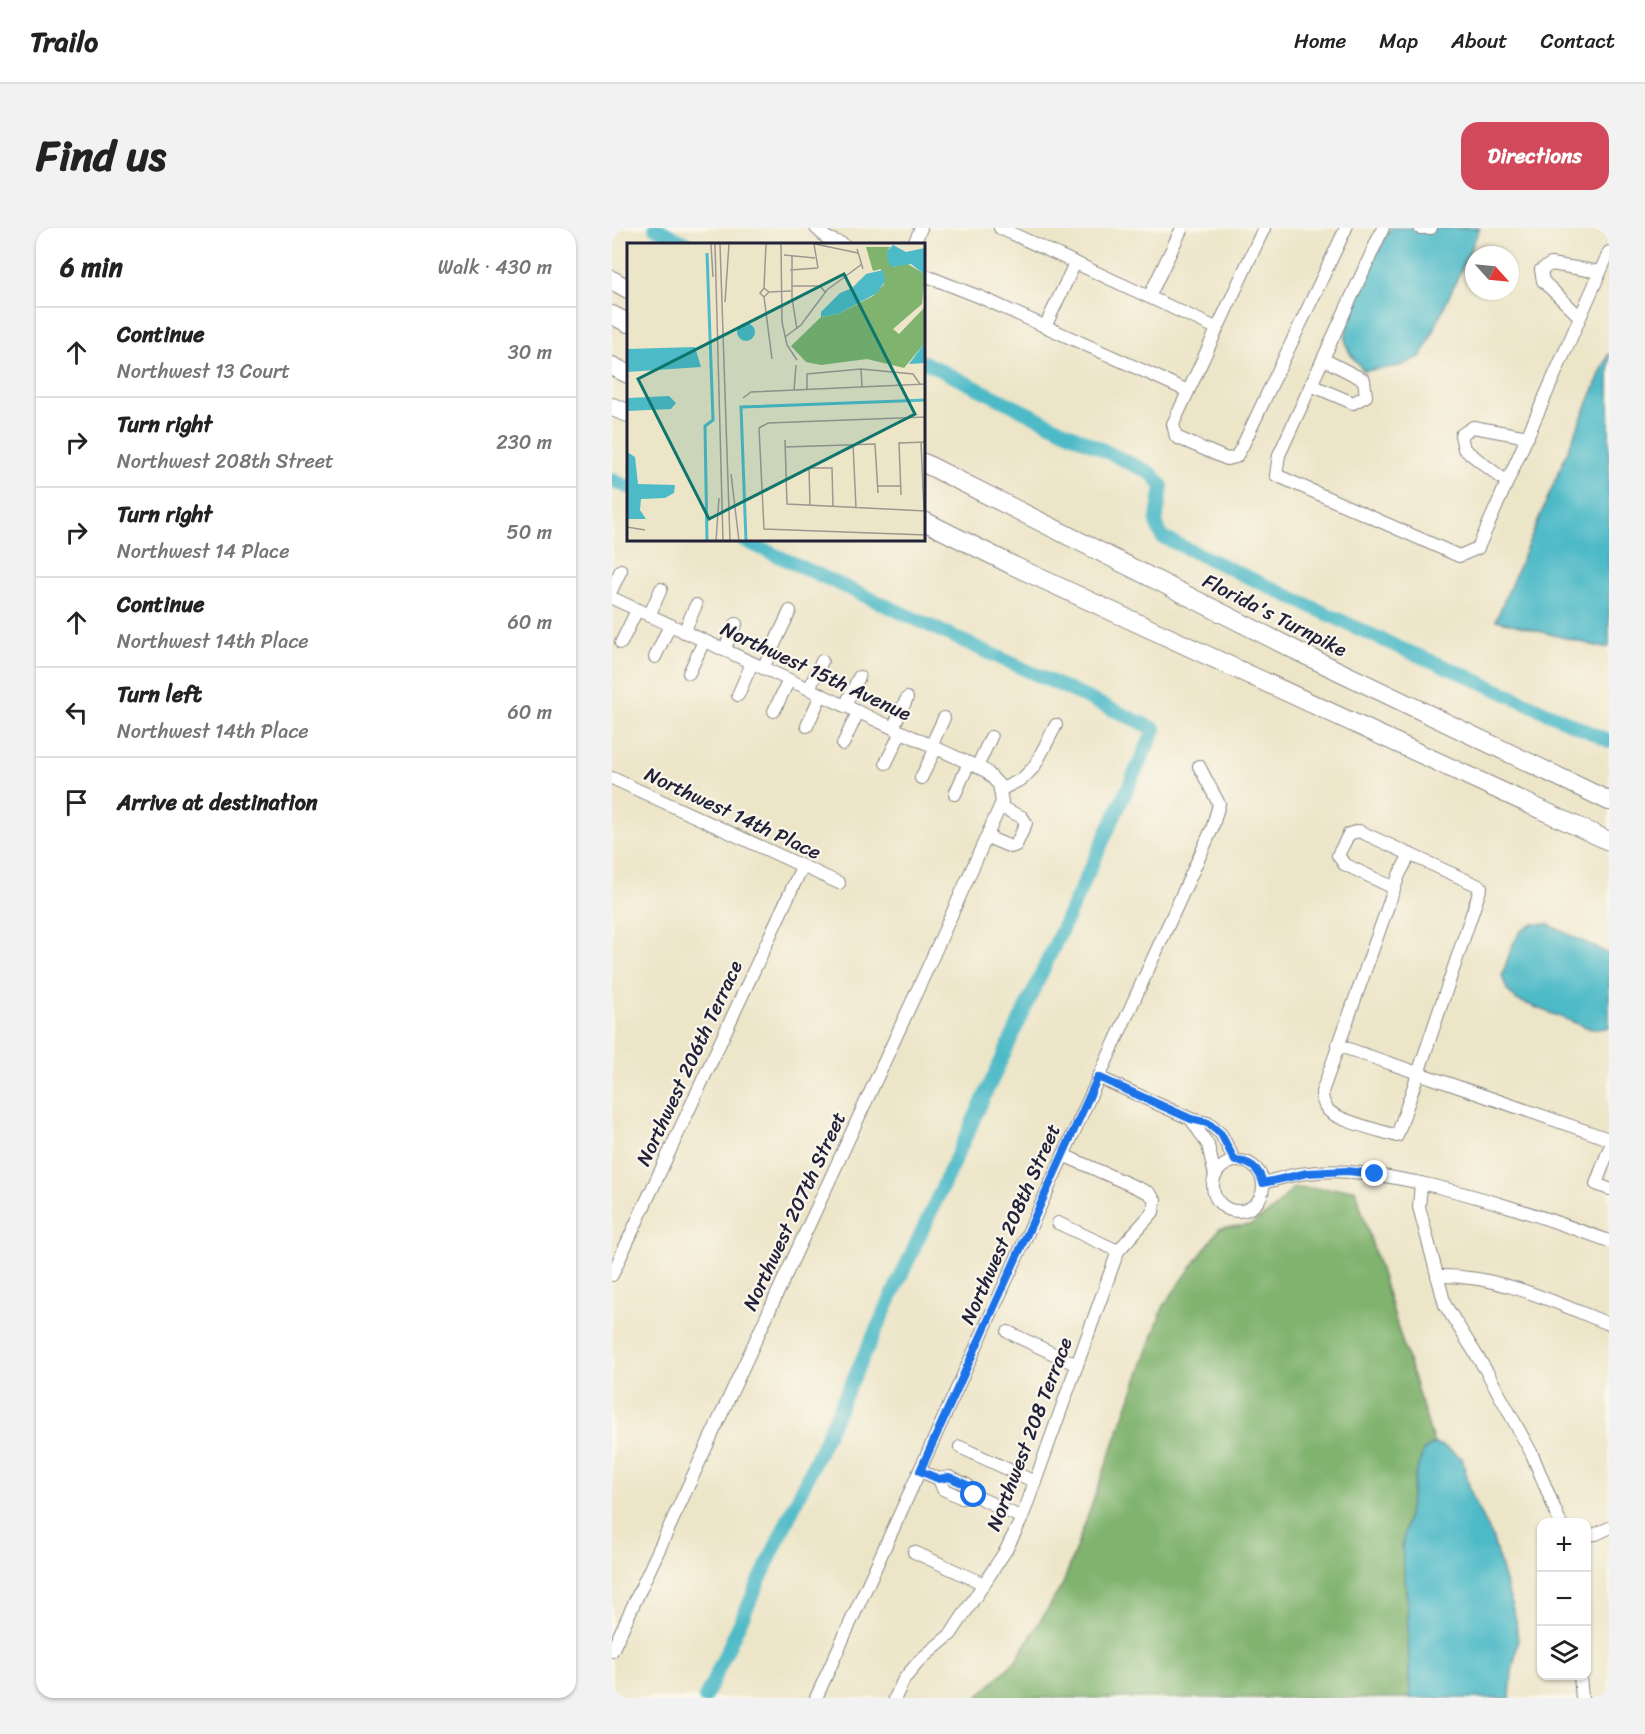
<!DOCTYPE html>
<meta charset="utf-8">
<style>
:root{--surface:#fff;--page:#f2f2f2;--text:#222;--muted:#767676;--line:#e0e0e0;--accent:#d1495b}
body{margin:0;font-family:Sriracha,sans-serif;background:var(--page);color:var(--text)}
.controls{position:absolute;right:18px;bottom:18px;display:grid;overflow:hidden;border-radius:12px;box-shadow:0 2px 4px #0004}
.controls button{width:54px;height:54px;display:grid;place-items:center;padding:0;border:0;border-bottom:2px solid var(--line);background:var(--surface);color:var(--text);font:30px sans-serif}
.compass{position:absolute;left:853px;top:18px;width:54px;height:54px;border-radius:50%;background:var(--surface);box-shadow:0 2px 4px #0004;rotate:117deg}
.stop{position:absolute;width:18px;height:18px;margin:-14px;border:4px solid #1a73e8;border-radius:50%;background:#fff}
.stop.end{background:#1a73e8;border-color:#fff;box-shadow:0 2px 6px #0008}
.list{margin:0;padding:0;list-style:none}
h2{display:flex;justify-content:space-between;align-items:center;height:78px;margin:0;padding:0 24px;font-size:26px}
h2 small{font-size:20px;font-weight:400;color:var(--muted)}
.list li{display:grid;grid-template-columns:39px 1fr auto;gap:18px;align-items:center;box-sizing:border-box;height:90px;padding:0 24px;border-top:2px solid var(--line)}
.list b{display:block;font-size:22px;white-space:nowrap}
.list p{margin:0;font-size:20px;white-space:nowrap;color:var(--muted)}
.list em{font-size:20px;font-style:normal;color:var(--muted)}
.icon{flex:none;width:33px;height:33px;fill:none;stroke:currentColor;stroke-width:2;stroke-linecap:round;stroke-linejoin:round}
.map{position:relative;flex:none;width:997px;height:1470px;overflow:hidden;border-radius:18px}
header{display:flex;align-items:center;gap:36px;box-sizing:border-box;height:84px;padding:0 30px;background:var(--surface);border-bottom:2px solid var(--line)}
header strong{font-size:28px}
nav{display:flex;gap:33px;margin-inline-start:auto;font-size:21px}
.intro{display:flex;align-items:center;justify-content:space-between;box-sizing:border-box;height:144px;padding:0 36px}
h1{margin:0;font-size:42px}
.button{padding:15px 27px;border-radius:18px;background:var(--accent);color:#fff;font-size:21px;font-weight:700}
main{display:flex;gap:36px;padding:0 36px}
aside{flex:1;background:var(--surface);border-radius:18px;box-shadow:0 2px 4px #0004}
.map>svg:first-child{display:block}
.forest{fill:#80b36e;stroke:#516a54;stroke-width:1.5}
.water{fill:#4dbac7;stroke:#386e81;stroke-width:1.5}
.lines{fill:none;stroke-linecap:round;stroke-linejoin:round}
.canal{stroke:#4dbac7;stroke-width:14}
.minor-casing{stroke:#888482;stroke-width:14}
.highway-casing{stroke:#888482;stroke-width:20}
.minor{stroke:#fff;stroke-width:12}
.highway{stroke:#fff;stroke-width:18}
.route{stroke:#1a73e8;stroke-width:8}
.labels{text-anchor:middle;stroke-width:4.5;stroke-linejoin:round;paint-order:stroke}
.street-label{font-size:20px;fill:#22223b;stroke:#fbf7ec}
.inset-river{fill:none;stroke:#4dbac7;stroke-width:3}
.inset-road{fill:none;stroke:#9c9790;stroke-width:1.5}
.view{fill:#0f766e;fill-opacity:0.15;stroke:#0f766e;stroke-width:3}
.inset-edge{fill:none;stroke:#22223b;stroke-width:3}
</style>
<header>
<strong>Trailo</strong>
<nav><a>Home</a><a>Map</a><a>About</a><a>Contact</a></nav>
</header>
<div class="intro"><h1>Find us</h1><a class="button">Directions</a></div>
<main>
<aside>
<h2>6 min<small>Walk · 430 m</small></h2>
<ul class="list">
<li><svg class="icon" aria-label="ahead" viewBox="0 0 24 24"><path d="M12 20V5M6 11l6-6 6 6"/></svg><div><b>Continue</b><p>Northwest 13 Court</p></div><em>30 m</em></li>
<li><svg class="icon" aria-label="right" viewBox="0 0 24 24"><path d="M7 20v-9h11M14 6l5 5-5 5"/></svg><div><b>Turn right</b><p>Northwest 208th Street</p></div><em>230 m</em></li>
<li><svg class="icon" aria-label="right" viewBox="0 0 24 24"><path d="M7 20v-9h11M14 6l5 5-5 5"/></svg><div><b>Turn right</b><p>Northwest 14 Place</p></div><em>50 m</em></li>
<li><svg class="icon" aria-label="ahead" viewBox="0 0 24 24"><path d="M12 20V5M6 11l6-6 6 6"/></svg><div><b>Continue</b><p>Northwest 14th Place</p></div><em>60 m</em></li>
<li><svg class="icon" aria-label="left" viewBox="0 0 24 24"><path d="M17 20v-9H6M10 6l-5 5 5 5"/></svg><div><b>Turn left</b><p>Northwest 14th Place</p></div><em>60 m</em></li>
<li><svg class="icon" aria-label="arrive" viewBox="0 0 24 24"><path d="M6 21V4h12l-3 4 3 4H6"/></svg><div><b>Arrive at destination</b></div></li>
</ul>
</aside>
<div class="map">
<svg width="997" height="1470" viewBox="0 0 997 1470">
<rect width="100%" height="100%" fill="#fbf7ec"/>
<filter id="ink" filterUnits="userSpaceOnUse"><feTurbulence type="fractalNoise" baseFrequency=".0167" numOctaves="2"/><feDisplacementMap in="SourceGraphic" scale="12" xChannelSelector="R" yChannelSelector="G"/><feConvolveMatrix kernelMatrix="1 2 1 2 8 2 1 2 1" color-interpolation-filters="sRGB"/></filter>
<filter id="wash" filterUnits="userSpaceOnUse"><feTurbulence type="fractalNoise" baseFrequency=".008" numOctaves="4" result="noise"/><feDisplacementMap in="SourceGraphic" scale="24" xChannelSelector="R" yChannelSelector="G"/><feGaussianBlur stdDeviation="1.35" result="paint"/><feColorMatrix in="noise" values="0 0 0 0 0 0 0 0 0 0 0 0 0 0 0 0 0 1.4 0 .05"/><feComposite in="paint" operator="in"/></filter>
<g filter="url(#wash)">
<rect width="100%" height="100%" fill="#ede5c8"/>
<path class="forest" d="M 681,960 L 743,961 L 822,1216 L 811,1223 L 803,1250 L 790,1319 L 795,1371 L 798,1470 L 365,1470 L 405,1431 L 451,1356 L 552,1077 L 608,1000 L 638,997 L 662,981 Z"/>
<g class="water">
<path d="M 778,0 L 868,0 L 810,128 L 788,138 L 752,143 C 745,135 736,125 734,115 C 730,88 766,26 778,0 Z"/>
<path d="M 997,125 L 997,419 L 988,419 L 884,392 Z"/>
<path d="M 921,696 L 935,696 L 997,726 L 997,800 L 979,801 L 905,772 L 895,762 L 890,748 L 900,718 L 908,704 Z"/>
<path d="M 822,1216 L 831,1218 L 850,1230 L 859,1265 L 880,1308 L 904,1392 L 906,1414 L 900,1444 L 898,1470 L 798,1470 L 795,1371 L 790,1319 L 803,1250 L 811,1223 Z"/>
</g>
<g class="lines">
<g class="canal">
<path d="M 43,0 L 76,16"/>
<path d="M 312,134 L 540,246 L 550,258 L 544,295 L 550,309 L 788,420 L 853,447 L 997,513"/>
<path d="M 0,252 L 16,259"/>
<path d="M 93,1470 L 543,501 L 131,312"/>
</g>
</g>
</g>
<g filter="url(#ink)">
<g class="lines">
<g class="minor-casing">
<g id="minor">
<path d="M 204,0 L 215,10 L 231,16"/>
<path d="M 388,0 L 604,100"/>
<path d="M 652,0 L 561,196 L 564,209 L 615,231 L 624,229 L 630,219 L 734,0"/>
<path d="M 771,0 L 667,227 L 664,247 L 847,328 L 866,320 L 997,24"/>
<path d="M 808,0 L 819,0"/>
<path d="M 302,16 L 309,0"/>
<path d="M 312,47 L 368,69 L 576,163"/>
<path d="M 537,69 L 570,0"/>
<path d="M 967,88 L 931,53 L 929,42 L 939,36 L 988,44"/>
<path d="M 433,99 L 463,35"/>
<path d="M 699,157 L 741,175 L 754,168 L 752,152 L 711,131"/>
<path d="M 895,254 L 852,221 L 849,207 L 861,199 L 916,209"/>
<path d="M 0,361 L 9,342"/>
<path d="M 0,370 L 374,543 L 387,557 L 390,574 L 317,737 L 0,1423"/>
<path d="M 37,388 L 49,361"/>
<path d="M 72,404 L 84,377"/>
<path d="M 9,415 L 25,382"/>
<path d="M 112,422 L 124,396"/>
<path d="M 43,429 L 58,397"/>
<path d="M 151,440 L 178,383"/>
<path d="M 77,445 L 92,413"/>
<path d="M 197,461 L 210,433"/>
<path d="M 126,467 L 140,435"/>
<path d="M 233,478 L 247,449"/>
<path d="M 162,483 L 177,452"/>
<path d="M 195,498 L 209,467"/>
<path d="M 281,500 L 295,470"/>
<path d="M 231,516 L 246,484"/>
<path d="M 319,518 L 332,490"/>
<path d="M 274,535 L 289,504"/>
<path d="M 365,539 L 379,509"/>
<path d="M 0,550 L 227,655"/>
<path d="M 309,550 L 324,520"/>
<path d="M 388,562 L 410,551 L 422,539 L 444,497"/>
<path d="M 343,566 L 357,535"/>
<path d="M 375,609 L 399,619 L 404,617 L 414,595 L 410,589 L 388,579"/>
<path d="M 782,660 L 732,636 L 726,627 L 737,606 L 747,603 L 869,659 L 785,908 C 770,903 726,893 716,882 C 711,876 710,871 710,864 L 787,647 L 798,626"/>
<path d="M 725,817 L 997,911"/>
<path d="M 486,849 L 579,891 L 596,895 L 609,906 L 623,933"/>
<path d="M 579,891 L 596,917 L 603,948"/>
<path d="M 997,921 L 984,956 L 997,961"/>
<circle cx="626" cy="958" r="25"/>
<path d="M 651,955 C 666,951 681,946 696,945 C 733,940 768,947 804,954 C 870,968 934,990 997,1013"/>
<path d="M 809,955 L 807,979 L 833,1077 L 875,1144 L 920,1226 L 948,1294"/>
<path d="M 446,995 L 506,1023"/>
<path d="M 0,1047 L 190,639"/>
<path d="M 825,1048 C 885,1046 942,1074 997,1096"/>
<path d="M 396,1104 L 465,1137"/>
<path d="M 348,1219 L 423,1254"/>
<path d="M 308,1243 L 327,1251 L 337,1249 L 355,1257 L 362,1267 L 410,1290"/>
<path d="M 327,1251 L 331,1261 L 350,1270 L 362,1267"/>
<path d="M 975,1307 L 984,1306 L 997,1300"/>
<path d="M 302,1324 L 372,1356"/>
<path d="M 968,1448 L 970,1470"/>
<path d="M 204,1470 L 600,601 L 607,576 L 587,538"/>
<path d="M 283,1470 L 292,1451 L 308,1432 L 339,1406 L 394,1322 L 410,1290 L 506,1023 L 541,984 L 543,972 L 537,965 L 451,927"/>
</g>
</g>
<g class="highway-casing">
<g id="highway">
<path d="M 0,52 L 16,61"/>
<path d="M 0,87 L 16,95"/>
<path d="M 0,138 L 16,146"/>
<path d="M 0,179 L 16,185"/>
<path d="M 312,235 L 693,427 L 997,573"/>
<path d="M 312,293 L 402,338 L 997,613"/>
</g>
</g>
<use href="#minor" class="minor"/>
<use href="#highway" class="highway"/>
</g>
</g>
<g class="lines" filter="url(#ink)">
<path class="route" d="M 362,1267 L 355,1257 L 337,1249 L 327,1251 L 308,1243 L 486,849 L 579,891 L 596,895 L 609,906 L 623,933 C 638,933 647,940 651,955 L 695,945 L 735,943 L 763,946"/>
</g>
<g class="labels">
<g class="street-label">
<text transform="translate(663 387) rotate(27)" y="7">Florida's Turnpike</text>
<text transform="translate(204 443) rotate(25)" y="7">Northwest 15th Avenue</text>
<text transform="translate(121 585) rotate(25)" y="7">Northwest 14th Place</text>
<text transform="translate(77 835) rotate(-65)" y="7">Northwest 206th Terrace</text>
<text transform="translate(182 983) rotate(-65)" y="7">Northwest 207th Street</text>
<text transform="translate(398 996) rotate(-66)" y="7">Northwest 208th Street</text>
<text transform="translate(417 1206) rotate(-69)" y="7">Northwest 208 Terrace</text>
</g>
</g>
<g transform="translate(15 15)">
<rect width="298" height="298" fill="#ede5c8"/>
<path d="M 239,4 L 263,4 L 260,8 L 268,24 L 277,19 L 298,31 L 295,61 L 266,86 L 272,91 L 297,65 L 297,101 L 277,125 L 240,116 L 194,122 L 179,119 L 164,103 L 194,74 L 211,71 L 246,53 L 257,41 L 254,26 L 246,28 Z" fill="#80b36e"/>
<path d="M 266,2 L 279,9 L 298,5 L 298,58 L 297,31 L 284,21 L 265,24 L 261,19 L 260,8 ZM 256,27 L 258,38 L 250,50 L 211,71 L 194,74 L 194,69 L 213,50 L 225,45 L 239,31 ZM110 89a9 9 0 1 1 18 0a9 9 0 1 1-18 0ZM 298,88 L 298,120 L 282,121 L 297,101 ZM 68,104 L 74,124 L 0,129 L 0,106 ZM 42,153 L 49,160 L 44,166 L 0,168 L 1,155 ZM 0,209 L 8,214 L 11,241 L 48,242 L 47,250 L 38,255 L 14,256 L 13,267 L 19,276 L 0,276 Z" fill="#4dbac7"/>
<path class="inset-river" d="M 80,10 L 86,177 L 78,183 L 80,298M 119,298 L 114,164 L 299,157"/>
<path class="inset-road" d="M 84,1 L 86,34M 88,1 L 96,298M 93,1 L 103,298M 154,1 L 155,79 L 160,102 L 170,117M 187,1 L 191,25M 188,1 L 231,10M 230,6 L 236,26M 157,12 L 188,15M 165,13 L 165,55 L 170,86M 163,27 L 191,25M 164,43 L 193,43 L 198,49M 137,45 L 139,1M 142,49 L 137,54 L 133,50 L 137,45 L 142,49 L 164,48M 137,54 L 145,116M 98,59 L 102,1M 158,94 L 174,82 L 200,47 L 235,21M 234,126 L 235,144M 167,147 L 169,122M 180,147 L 180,131 L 234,126 L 286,131 L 293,141M 116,155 L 124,149 L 299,141M 299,174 L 141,180 L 132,185 L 137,286 L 299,292M 158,197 L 160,261 L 299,268M 294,199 L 297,268M 226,201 L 229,265M 158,204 L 248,201 L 251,250M 104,231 L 112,298M 251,243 L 273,243M 274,252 L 272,200 L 299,199M 183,263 L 182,225 L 205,225 L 206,264M 0,284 L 18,287M 89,298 L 92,255"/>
<path class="view" d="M 217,31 L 288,171 L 82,276 L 11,136 Z"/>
<rect width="298" height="298" class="inset-edge"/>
</g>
</svg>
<div class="controls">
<button>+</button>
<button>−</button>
<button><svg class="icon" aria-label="layers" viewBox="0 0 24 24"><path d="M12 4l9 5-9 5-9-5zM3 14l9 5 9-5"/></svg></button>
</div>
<svg class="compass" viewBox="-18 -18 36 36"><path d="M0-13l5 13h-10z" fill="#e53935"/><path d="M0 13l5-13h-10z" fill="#767676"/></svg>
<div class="stop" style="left:362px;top:1267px"></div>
<div class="stop end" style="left:763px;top:946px"></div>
</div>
</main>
